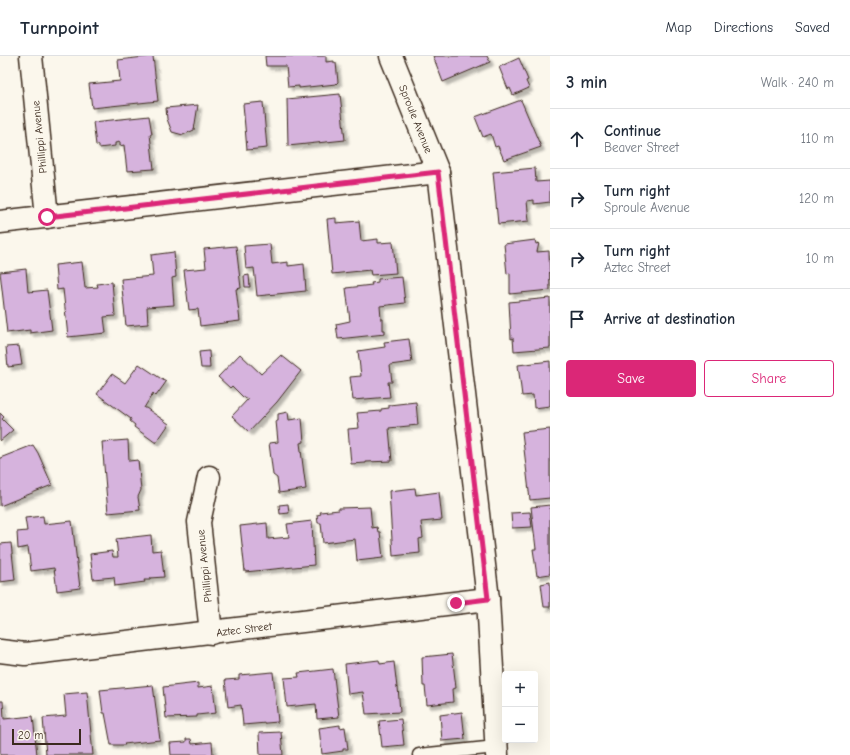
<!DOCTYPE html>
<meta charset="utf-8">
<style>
:root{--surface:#fff;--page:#f2f2f3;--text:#1f2937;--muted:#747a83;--line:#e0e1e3;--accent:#db2777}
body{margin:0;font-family:"Comic Neue",sans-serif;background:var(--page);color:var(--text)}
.controls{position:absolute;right:12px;bottom:12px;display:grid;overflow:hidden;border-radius:4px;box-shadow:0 4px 16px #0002}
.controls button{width:36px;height:36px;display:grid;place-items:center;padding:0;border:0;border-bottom:1px solid var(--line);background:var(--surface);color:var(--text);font:20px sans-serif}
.scale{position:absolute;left:12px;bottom:10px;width:69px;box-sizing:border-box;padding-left:4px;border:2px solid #3b2a1e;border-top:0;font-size:11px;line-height:14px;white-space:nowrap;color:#3b2a1e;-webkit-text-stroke:3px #fbf7ec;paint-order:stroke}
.stop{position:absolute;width:12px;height:12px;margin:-9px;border:3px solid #db2777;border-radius:50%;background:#fff}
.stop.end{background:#db2777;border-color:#fff;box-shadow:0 1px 4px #0008}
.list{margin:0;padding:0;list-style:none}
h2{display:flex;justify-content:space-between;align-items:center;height:52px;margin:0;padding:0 16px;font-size:17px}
h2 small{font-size:13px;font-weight:400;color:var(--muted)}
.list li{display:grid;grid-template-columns:26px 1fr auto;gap:12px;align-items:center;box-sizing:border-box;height:60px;padding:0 16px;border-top:1px solid var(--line)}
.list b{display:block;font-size:15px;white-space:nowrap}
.list p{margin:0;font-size:13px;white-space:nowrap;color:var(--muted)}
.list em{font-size:13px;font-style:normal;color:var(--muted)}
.actions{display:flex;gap:8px;padding:12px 16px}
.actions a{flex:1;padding:9px 0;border:1px solid var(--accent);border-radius:4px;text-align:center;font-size:14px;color:var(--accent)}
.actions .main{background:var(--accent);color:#fff}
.icon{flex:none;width:22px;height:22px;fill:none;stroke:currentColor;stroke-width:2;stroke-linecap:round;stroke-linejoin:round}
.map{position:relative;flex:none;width:550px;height:699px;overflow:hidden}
header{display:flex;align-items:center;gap:24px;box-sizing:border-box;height:56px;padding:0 20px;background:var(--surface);border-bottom:1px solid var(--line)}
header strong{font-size:19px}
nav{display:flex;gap:22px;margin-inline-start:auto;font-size:14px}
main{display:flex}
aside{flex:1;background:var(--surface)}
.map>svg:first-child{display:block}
.building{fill:#d6b3dd;stroke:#3b2a1e;filter:url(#shadow)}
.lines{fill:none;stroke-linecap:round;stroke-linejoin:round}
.service-casing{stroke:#3b2a1e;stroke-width:15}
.minor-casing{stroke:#3b2a1e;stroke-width:25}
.service{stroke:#fbf7ec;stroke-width:12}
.minor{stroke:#fbf7ec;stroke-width:22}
.route{stroke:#db2777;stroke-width:5}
.labels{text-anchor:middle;stroke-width:3;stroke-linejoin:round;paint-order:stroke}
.street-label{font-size:11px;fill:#3b2a1e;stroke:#fbf7ec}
</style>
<header>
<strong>Turnpoint</strong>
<nav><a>Map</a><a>Directions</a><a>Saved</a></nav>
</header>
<main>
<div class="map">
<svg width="550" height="699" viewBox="0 0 550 699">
<defs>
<filter id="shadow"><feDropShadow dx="3.5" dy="3.5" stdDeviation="1" flood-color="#0004"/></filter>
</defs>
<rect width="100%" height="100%" fill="#fbf7ec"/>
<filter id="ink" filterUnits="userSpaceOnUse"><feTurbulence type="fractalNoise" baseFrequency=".025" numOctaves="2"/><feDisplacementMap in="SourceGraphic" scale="8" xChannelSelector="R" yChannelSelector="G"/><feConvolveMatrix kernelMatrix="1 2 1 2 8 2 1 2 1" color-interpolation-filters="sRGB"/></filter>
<g filter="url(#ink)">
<g class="building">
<path d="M 153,0 L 158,45 L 92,52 L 89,28 L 120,25 L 118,4 Z"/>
<path d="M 265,0 L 326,0 L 326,6 L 334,5 L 334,7 L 336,7 L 338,26 L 336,28 L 299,32 L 299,30 L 288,31 L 286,10 L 266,10 Z"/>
<path d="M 433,0 L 487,0 L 490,6 L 443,26 Z"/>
<path d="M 519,2 L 528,24 L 526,25 L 529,32 L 513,39 L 510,32 L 508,33 L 499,11 Z"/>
<path d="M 340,38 L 345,84 L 288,90 L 287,43 Z"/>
<path d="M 521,44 L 541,91 L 504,104 L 498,90 L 495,91 L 491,78 L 483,81 L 475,61 Z"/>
<path d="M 263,46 L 267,92 L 247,94 L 243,48 Z"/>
<path d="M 198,49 L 194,74 L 183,79 L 172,76 L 167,63 L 166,52 Z"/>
<path d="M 149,60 L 152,78 L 150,78 L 154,113 L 127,115 L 124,89 L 120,90 L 120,86 L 115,87 L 115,90 L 99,92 L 99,89 L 96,89 L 93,66 Z"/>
<path d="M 535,112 L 536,126 L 550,125 L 550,146 L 534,148 L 534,144 L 527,145 L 529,165 L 498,168 L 493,116 Z"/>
<path d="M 336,162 L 336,167 L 359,165 L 361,185 L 378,183 L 378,187 L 393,186 L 396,217 L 371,219 L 370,214 L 332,218 L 327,163 Z"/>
<path d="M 535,184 L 536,188 L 539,187 L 537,196 L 549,195 L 550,234 L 510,238 L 510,217 L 507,218 L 504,188 Z"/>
<path d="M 270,188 L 272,208 L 288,206 L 288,210 L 304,208 L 306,235 L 257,240 L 254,212 L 246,213 L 244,190 Z"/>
<path d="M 236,190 L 241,232 L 236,233 L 240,265 L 200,270 L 198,253 L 189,254 L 184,214 L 206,212 L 204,193 Z"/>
<path d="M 174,196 L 176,221 L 172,222 L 174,249 L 147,251 L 148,268 L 126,270 L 121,223 L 153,220 L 151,199 Z"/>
<path d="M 82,206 L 85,232 L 98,231 L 97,228 L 112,226 L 115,260 L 104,261 L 106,277 L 68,281 L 63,233 L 57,234 L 55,209 Z"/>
<path d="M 26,213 L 28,236 L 47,234 L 52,274 L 30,277 L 30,274 L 7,277 L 0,216 Z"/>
<path d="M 249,219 L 250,231 L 245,231 L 244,220 Z"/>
<path d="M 402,221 L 405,247 L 380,250 L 381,263 L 383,263 L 383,274 L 385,274 L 385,278 L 338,283 L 336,268 L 350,265 L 346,232 L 372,229 L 371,227 L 378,226 L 378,223 Z"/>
<path d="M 550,242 L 550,292 L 514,295 L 513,282 L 511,283 L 509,246 Z"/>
<path d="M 409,283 L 412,306 L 390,309 L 392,326 L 388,326 L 390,341 L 353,344 L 350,321 L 361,320 L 358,295 L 385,291 L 384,286 Z"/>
<path d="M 19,290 L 22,309 L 8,311 L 6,291 Z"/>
<path d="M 209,295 L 210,312 L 201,312 L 199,296 Z"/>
<path d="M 240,298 L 261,318 L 281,299 L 301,315 L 277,346 L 249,376 L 232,360 L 248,343 L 243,341 L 232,330 L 230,332 L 218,321 Z"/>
<path d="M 550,305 L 550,350 L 534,352 L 533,339 L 522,340 L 518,309 Z"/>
<path d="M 139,308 L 166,326 L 156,340 L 153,337 L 144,352 L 146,352 L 169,368 L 156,387 L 134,371 L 135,369 L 130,365 L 131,363 L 97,338 L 112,318 L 125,327 Z"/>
<path d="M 416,346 L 418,369 L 389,372 L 392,405 L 366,406 L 366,407 L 351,408 L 348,373 L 359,372 L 357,357 L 381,355 L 381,353 L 389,352 L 389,349 Z"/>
<path d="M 288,356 L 289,364 L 302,362 L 304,386 L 300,387 L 306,433 L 279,437 L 277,422 L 273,419 L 269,387 L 278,386 L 276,365 L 278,365 L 278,358 Z"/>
<path d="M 0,357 L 4,361 L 2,363 L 13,374 L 0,385 Z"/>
<path d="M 550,373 L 550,442 L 530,444 L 522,376 Z"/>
<path d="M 128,384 L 129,405 L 138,404 L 141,434 L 138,441 L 140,454 L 108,457 L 102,386 Z"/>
<path d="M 33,389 L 38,397 L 52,429 L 0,450 L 0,402 Z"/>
<path d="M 415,432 L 416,439 L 439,436 L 442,464 L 421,466 L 423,482 L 419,483 L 420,497 L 393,500 L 389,435 Z"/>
<path d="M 288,448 L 289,457 L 280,458 L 279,449 Z"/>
<path d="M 550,449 L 550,518 L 537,520 L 533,493 L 536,493 L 531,451 Z"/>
<path d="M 370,451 L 372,472 L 377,471 L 378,476 L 380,476 L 383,502 L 357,505 L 355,483 L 323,487 L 321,467 L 318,467 L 317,459 L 321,458 L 320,456 L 339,454 L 339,452 Z"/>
<path d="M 530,456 L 532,471 L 512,472 L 511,457 Z"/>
<path d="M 43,460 L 44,468 L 72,465 L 80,532 L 57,535 L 54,512 L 31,515 L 28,491 L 18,493 L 17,476 L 27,475 L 25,462 Z"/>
<path d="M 312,465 L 314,509 L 245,516 L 240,470 L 267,467 L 268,483 L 289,481 L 287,468 Z"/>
<path d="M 151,479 L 152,495 L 161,494 L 164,521 L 150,522 L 150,524 L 144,524 L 145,526 L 115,530 L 114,521 L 93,523 L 90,498 L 112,495 L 113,501 L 118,501 L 116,483 Z"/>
<path d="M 11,487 L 15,524 L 0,526 L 0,488 Z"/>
<path d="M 550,526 L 550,551 L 544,551 L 541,528 Z"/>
<path d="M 452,598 L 456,632 L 452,633 L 453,646 L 427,649 L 425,630 L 423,630 L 422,601 Z"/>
<path d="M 379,604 L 380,608 L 394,606 L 397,632 L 398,631 L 400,656 L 366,658 L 363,636 L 348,638 L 345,608 Z"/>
<path d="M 333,613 L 339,661 L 317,663 L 316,648 L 287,651 L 284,622 L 299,621 L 298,617 Z"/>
<path d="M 273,616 L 278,666 L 243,669 L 241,649 L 228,651 L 225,624 L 239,623 L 239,619 Z"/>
<path d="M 198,627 L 198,632 L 213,630 L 216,657 L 197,659 L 197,661 L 166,662 L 163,631 Z"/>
<path d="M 153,629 L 160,684 L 124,688 L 125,689 L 111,689 L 105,657 L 103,657 L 100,634 Z"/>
<path d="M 87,636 L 93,699 L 46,699 L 43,662 L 66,660 L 64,638 Z"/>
<path d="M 0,645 L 3,645 L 4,663 L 33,660 L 37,699 L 0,699 Z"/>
<path d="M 462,656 L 465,683 L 442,685 L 440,659 Z"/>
<path d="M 401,663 L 404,689 L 382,691 L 379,665 Z"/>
<path d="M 340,669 L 340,672 L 345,671 L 348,693 L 343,693 L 343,695 L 322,698 L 319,672 Z"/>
<path d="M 281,676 L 283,699 L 260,699 L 259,677 Z"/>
<path d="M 186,683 L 191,683 L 192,688 L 212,686 L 213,699 L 171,699 L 170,687 L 186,686 Z"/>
</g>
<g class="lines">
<g class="service-casing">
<path id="service" d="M 419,699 L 496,691"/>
</g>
<g class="minor-casing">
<g id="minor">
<path d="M 31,0 L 47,161"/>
<path d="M 391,0 L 438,116 L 488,543 L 497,699"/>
<path d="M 0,166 L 438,116"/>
<path d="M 209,421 L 199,466 L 211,577"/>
<path d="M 0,595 L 25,598 L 488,543"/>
</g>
</g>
<use href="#service" class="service"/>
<use href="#minor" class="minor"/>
</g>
</g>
<g class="lines" filter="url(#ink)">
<path class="route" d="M 47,161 L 438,116 L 488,543 L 456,547"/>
</g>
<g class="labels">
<g class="street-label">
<text transform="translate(416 63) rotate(68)" y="4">Sproule Avenue</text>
<text transform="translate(39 81) rotate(-96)" y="4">Phillippi Avenue</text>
<text transform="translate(204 510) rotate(-96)" y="4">Phillippi Avenue</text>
<text transform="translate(244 573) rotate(-7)" y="4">Aztec Street</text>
</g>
</g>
</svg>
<div class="controls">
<button>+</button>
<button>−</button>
</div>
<div class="scale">20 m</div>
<div class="stop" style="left:47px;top:161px"></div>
<div class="stop end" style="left:456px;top:547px"></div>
</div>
<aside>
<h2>3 min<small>Walk · 240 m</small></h2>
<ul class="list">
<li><svg class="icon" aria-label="ahead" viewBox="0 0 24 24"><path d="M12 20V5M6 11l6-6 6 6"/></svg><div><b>Continue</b><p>Beaver Street</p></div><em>110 m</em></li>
<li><svg class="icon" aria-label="right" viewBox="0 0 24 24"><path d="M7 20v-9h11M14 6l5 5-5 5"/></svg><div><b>Turn right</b><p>Sproule Avenue</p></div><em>120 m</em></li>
<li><svg class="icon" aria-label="right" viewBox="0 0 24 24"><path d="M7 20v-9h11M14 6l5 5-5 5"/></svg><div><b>Turn right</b><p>Aztec Street</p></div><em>10 m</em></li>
<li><svg class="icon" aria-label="arrive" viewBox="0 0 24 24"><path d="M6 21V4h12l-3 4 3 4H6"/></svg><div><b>Arrive at destination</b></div></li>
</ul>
<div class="actions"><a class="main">Save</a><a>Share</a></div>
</aside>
</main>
